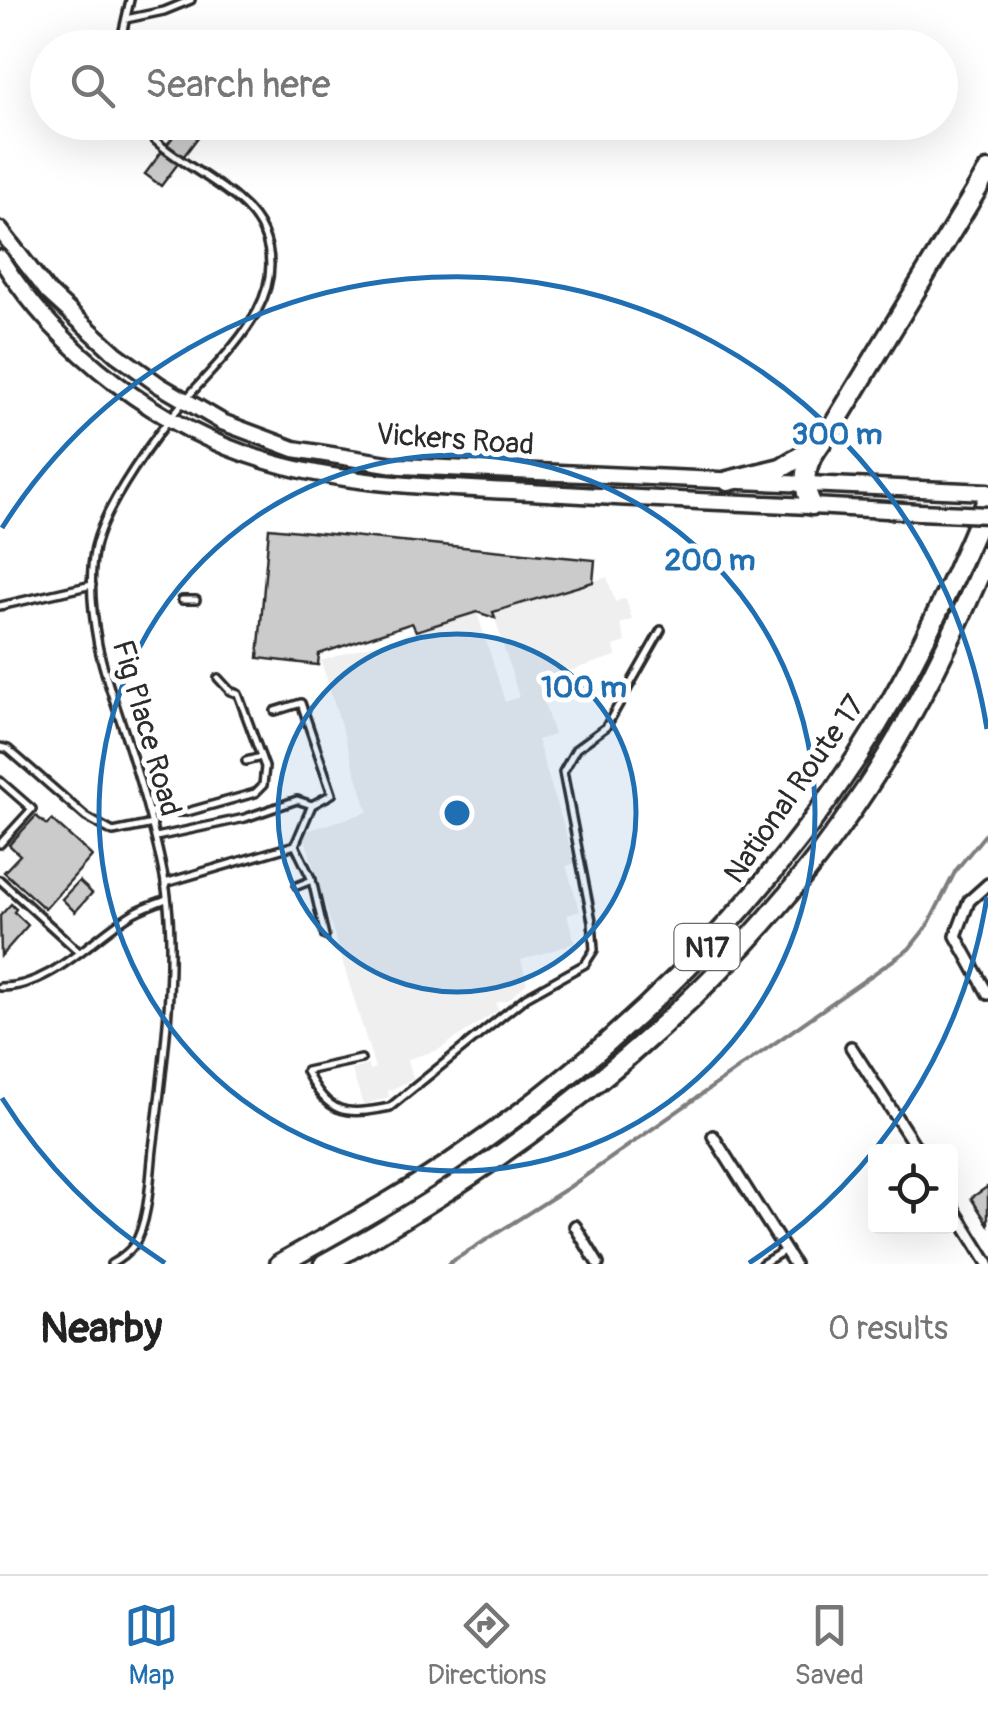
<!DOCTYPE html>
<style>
:root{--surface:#fff;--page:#f2f2f2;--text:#222;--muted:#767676;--line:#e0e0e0;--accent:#1f6fb2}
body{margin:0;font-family:Pangolin,sans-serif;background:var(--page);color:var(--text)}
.controls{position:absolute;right:30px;bottom:30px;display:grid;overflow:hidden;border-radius:10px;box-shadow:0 10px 40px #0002}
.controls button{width:90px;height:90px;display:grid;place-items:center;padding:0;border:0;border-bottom:2px solid var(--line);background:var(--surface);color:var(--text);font:50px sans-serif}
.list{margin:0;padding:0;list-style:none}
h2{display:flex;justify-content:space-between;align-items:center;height:130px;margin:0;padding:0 40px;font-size:42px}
h2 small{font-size:32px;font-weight:400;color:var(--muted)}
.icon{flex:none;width:55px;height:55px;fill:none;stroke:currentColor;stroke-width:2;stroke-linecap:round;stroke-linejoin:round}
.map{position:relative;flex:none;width:988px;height:1264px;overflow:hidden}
.search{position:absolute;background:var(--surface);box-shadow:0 10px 40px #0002;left:30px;right:30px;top:30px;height:110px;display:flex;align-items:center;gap:25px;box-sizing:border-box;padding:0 35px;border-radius:55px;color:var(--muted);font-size:38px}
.sheet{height:310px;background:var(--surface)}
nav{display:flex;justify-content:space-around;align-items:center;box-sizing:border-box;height:140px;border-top:2px solid var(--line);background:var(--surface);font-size:28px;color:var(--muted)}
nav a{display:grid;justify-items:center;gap:5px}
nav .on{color:var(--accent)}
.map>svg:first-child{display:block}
.built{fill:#efefef}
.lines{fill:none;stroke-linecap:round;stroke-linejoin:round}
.stream{stroke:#7e7e7e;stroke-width:4}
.building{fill:#cbcbcb;stroke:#2b2b2b;stroke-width:2.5}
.lane-casing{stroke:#2b2b2b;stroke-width:12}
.street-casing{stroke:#2b2b2b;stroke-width:16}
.secondary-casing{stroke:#2b2b2b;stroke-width:21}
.highway-casing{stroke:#2b2b2b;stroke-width:25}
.lane{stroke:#fff;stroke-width:5}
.street{stroke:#fff;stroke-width:9}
.secondary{stroke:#fff;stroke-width:14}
.highway{stroke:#fff;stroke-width:18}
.secondary-bridge-casing{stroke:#2b2b2b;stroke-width:21;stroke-linecap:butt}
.secondary-bridge{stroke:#fff;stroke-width:14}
.ring{fill:none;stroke:#1f6fb2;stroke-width:5}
.labels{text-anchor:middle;stroke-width:10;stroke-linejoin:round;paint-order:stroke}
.shield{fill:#fff;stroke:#6b6b6b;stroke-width:2.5}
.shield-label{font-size:28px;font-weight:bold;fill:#2b2b2b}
.street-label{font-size:30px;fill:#2b2b2b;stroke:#fff}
.centre{fill:#1f6fb2;stroke:#fff;stroke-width:5}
.ring-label{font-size:30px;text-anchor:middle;font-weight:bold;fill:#1f6fb2;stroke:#fff;stroke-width:10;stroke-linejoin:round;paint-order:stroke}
</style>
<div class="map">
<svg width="988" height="1264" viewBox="0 0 988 1264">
<rect width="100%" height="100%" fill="#fff"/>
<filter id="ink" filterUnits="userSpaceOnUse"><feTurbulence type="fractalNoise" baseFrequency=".01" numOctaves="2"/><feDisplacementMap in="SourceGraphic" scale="20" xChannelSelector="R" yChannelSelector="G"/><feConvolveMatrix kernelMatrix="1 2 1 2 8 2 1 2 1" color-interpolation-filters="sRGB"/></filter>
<g filter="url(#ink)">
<path class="built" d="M 607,577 L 615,602 L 626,598 L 632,620 L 620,624 L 626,642 L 614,646 L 616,656 L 537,681 L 554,735 L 537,740 L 575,863 L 566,866 L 580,911 L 567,915 L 575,943 L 521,960 L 527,983 L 508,1000 L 496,1003 L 498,1010 L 438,1050 L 408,1059 L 413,1079 L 388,1091 L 389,1097 L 363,1105 L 352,1070 L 368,1065 L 370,1070 L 375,1068 L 303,832 L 368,812 L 321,661 L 477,612 L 505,702 L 519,697 L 493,612 Z"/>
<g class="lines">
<path class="stream" d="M 448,1264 L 568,1188 L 909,949 L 928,925 L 956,870 L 988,831"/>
</g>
<g class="building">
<path d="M 184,122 L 190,122 L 202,132 L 161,186 L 145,174 Z"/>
<path d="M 269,528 L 595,560 L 593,582 L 493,612 L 495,618 L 477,612 L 416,631 L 412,623 L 319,654 L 318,665 L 258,658 Z"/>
<path d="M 36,816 L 47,825 L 52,820 L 92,856 L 45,909 L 4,872 L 20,855 L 9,845 Z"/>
<path d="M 79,881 L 92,893 L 75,912 L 62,899 Z"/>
<path d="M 11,904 L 16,909 L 14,912 L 28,925 L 1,956 L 0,916 Z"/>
<path d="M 987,1187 L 988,1189 L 988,1224 L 971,1198 Z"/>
</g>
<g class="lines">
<g class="lane-casing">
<g id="lane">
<path d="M 126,19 L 164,11 L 191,0"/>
<path d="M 119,48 L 130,0"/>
<path d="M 182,600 L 196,600"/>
<path d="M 0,606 L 92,585"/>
<path d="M 275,711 L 301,703 L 332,794 L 312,805 L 295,845"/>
<path d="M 0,747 L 8,749 L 86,817 L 113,832 L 153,824"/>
<path d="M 246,761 L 261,757"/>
<path d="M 0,781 L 32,809 L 0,844"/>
<path d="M 150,812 L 187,812 L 255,793 L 263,785 L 265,767 L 238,694 L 230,691 L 218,678"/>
<path d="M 156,837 L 245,818 L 297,800 L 312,805"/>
<path d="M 295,845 L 312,880 L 325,936"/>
<path d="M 0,880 L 78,951"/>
<path d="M 165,883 L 295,845"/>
<path d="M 297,886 L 312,880"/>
<path d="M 0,987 C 49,988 90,940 130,915 C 141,908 154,904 166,899"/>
<path d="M 361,1059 L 306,1071 C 329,1115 344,1116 390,1107 L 526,997 L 585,964 L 594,950 L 592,921 L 563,772 L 576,749 L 606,727 L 661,630"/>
<path d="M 111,1264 C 119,1260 129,1252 134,1245 C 149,1222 150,1176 153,1149 C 163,1069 179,955 164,877 C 154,827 140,780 124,731 C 115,703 104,674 98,645 C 92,613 88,578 95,547 C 105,504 157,433 186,399 C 225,354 292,298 263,232 C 243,185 168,165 139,122"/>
<path d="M 762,1264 L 785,1250"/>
</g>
</g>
<g class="street-casing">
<g id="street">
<path d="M 988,884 L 969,901 L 956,936 L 988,994"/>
<path d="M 851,1047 L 919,1152"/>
<path d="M 713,1136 L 794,1264"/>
<path d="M 950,1203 L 988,1264"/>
<path d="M 575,1226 L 598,1264"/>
</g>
</g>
<g class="secondary-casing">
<g id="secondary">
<path d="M 0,230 L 48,292 L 116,354 L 159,385 L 222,422 L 294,449 L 401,466 L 988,492"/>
<path d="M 0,258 C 60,353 160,429 267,461 C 356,488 455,487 547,493 C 671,501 795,504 919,512"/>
</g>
</g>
<g class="highway-casing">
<g id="highway">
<path d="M 728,481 L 781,468 L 815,448"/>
<path d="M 812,505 C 795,474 813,452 832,428 L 988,171"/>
<path d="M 280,1264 C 342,1229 404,1196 462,1155 C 618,1048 755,913 859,754 C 911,674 952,586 988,498"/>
<path d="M 324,1264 C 535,1148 733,992 866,789 C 915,715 954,635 988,554"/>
</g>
</g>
<use href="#lane" class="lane"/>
<use href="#street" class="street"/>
<use href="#secondary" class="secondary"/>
<use href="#highway" class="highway"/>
<g class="secondary-bridge-casing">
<path id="secondary-bridge" d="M 919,512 L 988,515"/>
</g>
<use href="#secondary-bridge" class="secondary-bridge"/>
</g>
</g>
<circle cx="457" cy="813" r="179" fill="#1f6fb2" fill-opacity=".12"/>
<g class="ring">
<circle cx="457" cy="813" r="179"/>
<circle cx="457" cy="813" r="358"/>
<path d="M987 897A537 537 0 0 1 749 1263M165 1263A537 537 0 0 1 2 1098M2 528A537 537 0 0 1 987 729"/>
</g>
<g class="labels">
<rect class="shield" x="674.5" y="924" width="65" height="46" rx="8"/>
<g class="shield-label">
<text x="707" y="957">N17</text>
</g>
<g class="street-label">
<text transform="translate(455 439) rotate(4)" y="10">Vickers Road</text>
<text transform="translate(147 728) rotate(74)" y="10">Fig Place Road</text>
<text transform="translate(794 789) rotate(-55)" y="10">National Route 17</text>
</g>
</g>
<circle cx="457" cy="813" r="15" class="centre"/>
<g class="ring-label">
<text x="837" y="444">300 m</text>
<text x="710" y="570">200 m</text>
<text x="584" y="697">100 m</text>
</g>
</svg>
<div class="controls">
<button><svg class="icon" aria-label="locate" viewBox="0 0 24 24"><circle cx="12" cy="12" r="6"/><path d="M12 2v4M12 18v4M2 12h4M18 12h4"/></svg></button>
</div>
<div class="search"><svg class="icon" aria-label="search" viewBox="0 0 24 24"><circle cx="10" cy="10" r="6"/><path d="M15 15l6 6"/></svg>Search here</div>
</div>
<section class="sheet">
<h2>Nearby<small>0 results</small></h2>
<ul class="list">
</ul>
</section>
<nav>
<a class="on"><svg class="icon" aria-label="map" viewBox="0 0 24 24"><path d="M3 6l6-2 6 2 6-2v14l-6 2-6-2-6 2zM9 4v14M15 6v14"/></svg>Map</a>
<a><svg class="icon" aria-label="directions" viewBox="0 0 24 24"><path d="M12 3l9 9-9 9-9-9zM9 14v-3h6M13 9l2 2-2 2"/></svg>Directions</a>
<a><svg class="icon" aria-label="saved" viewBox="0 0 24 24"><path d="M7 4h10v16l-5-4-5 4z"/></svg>Saved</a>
</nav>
